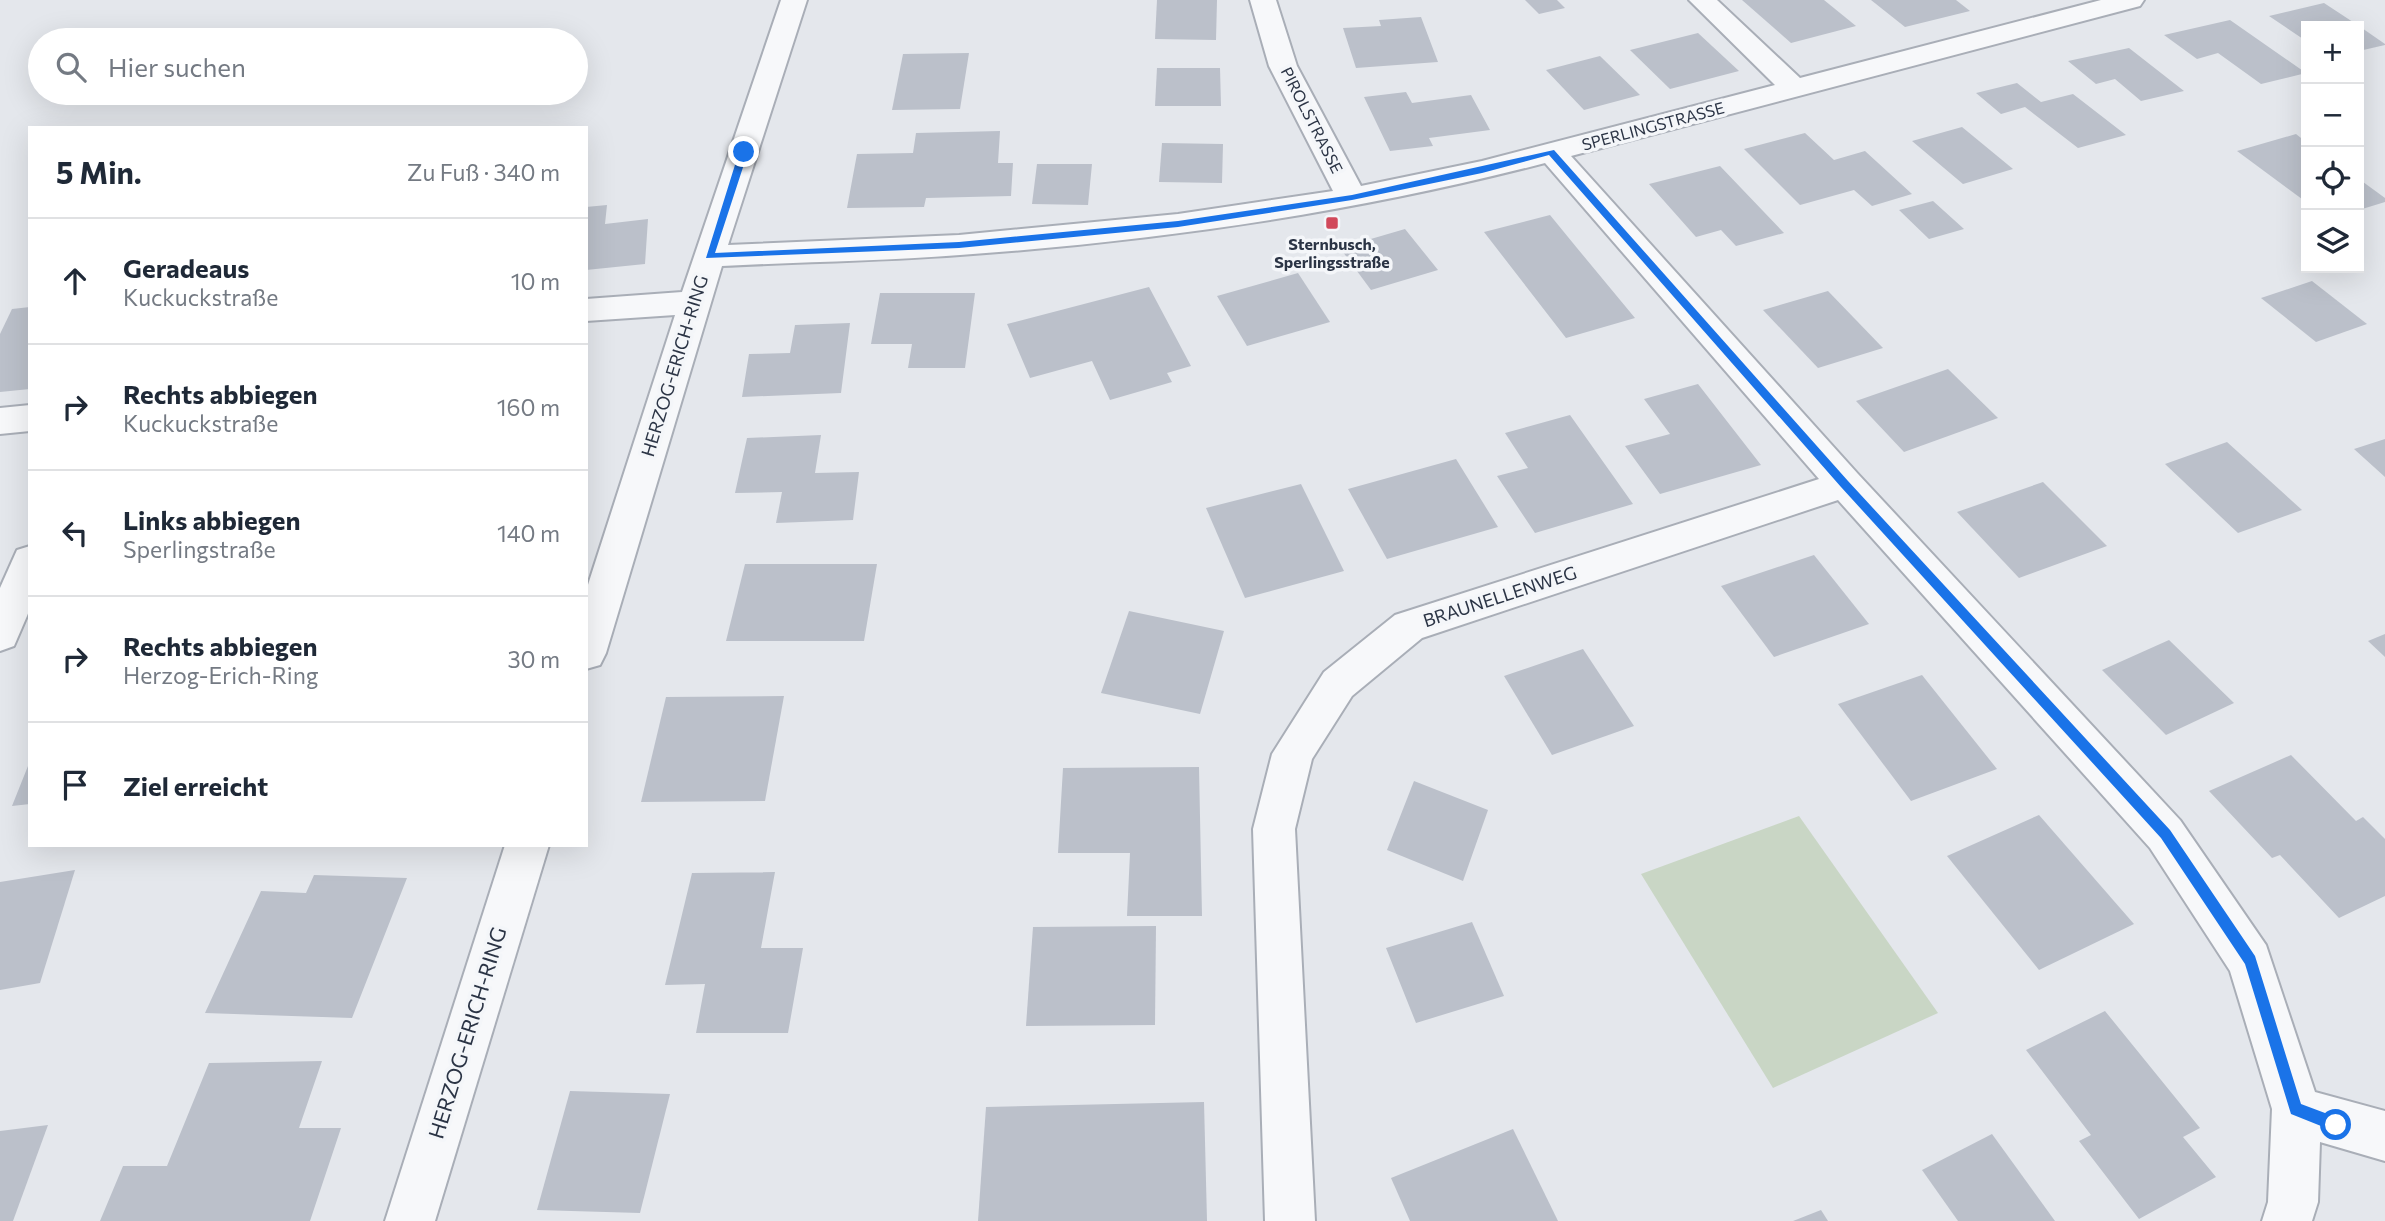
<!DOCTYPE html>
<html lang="de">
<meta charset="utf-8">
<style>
:root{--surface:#fff;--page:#f6f6f7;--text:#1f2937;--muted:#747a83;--line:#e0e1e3}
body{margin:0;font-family:Commissioner,sans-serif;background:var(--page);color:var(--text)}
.controls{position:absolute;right:21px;top:21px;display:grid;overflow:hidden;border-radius:0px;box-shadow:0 7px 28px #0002}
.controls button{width:63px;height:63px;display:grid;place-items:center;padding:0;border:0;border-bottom:2px solid var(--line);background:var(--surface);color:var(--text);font:35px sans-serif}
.stop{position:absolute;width:21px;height:21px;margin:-16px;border:5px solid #1a73e8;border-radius:50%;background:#fff}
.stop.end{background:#1a73e8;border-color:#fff;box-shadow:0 2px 7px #0008}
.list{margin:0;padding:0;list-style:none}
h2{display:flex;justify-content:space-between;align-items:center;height:91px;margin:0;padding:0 28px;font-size:30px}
h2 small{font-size:23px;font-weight:400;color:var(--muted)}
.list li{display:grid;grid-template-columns:46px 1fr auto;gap:21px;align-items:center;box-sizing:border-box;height:126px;padding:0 28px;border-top:2px solid var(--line)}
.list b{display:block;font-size:26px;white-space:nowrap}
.list p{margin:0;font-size:23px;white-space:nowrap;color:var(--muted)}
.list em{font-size:23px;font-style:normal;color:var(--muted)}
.icon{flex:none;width:38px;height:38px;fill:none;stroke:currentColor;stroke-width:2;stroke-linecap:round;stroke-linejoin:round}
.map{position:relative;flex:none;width:2385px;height:1221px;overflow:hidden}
.search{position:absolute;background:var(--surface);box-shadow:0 7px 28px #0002;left:28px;top:28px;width:560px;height:77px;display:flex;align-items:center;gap:18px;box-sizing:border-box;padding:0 24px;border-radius:38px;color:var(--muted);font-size:26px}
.panel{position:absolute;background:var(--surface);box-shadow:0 7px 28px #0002;left:28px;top:126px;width:560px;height:721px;border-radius:0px}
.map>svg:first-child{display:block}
.green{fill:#c9d6c5}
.building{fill:#bbc0ca}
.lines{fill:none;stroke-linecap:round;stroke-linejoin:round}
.minor-casing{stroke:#a9aeb7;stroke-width:4}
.minor{fill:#f7f8fa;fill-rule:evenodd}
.route{fill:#1a73e8}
.poi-dot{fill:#d1495b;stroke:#f4f6f9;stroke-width:2.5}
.labels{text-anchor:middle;stroke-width:7;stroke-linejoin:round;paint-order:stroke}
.far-street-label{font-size:16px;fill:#2b3445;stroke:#f4f6f9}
.far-poi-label{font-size:16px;font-weight:bold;fill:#2b3445;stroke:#f4f6f9}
.street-label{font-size:18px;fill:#2b3445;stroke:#f4f6f9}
.near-street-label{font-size:21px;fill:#2b3445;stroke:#f4f6f9}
</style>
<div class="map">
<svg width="2385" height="1221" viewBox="0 0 2385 1221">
<rect width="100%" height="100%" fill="#e4e7ec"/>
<path class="green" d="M 1799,816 L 1938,1013 L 1773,1088 L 1641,874 Z"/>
<g class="building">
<path d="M 1157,0 L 1217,0 L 1216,40 L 1155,39 Z"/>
<path d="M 1525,0 L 1557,0 L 1565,8 L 1539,14 Z"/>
<path d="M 1742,0 L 1824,0 L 1856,26 L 1791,43 Z"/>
<path d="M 1871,0 L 1956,0 L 1970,11 L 1905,27 Z"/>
<path d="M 2324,3 L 2359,26 L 2306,26 L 2306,41 L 2269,16 Z"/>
<path d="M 1421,17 L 1438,62 L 1356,68 L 1343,28 L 1381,26 L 1379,20 Z"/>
<path d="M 2230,20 L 2306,73 L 2261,84 L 2218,53 L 2197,59 L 2164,35 Z"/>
<path d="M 2359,26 L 2385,44 L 2385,45 L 2359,51 Z"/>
<path d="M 1698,33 L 1739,71 L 1670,89 L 1630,50 Z"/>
<path d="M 2129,48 L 2184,91 L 2141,101 L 2115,79 L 2096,84 L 2068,61 Z"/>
<path d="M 969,53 L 960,109 L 892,110 L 903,54 Z"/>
<path d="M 1600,56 L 1640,95 L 1584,110 L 1546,70 Z"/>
<path d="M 1157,68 L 1220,68 L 1221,106 L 1155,106 Z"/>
<path d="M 2017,83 L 2041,102 L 2073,94 L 2126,135 L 2078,148 L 2025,107 L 2001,114 L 1976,93 Z"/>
<path d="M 1406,92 L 1412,103 L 1471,95 L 1490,130 L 1429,138 L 1433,146 L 1390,151 L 1364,97 Z"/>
<path d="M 1962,127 L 2013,169 L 1963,184 L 1912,141 Z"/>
<path d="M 1000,131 L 998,163 L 1013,163 L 1011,196 L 926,198 L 924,207 L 847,208 L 857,154 L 913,153 L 916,133 Z"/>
<path d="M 1805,133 L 1834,160 L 1865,151 L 1912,194 L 1872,206 L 1854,190 L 1800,205 L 1744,149 Z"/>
<path d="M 2296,134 L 2306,142 L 2306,202 L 2237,151 Z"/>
<path d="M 1162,143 L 1223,144 L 1222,183 L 1159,182 Z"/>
<path d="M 1037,164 L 1092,164 L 1088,205 L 1032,204 Z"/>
<path d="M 1720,166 L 1784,233 L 1736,246 L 1721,230 L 1696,237 L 1649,184 Z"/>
<path d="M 2359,179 L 2385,198 L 2385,202 L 2359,210 Z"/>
<path d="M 1933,201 L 1964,229 L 1929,239 L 1899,210 Z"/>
<path d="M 607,205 L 605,224 L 648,219 L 645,264 L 586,270 L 586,207 Z"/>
<path d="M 1550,215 L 1577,248 L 1635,318 L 1566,338 L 1484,232 Z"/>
<path d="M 1405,229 L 1438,270 L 1371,290 L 1340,248 Z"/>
<path d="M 1298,273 L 1330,322 L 1247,346 L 1217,296 Z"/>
<path d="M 2312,281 L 2367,324 L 2316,342 L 2261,298 Z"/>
<path d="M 1149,287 L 1191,366 L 1167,373 L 1172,382 L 1110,400 L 1092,361 L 1030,378 L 1007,324 Z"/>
<path d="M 1828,291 L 1883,348 L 1818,368 L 1763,310 Z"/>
<path d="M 880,293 L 975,293 L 965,368 L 908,368 L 912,344 L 871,344 Z"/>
<path d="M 30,307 L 30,389 L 0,392 L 0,334 L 12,309 Z"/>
<path d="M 850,323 L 841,393 L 742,397 L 749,354 L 790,353 L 795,325 Z"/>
<path d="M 1948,369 L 1998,418 L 1904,452 L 1856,401 Z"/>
<path d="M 1698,384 L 1761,465 L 1660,494 L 1625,446 L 1670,434 L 1644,399 Z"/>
<path d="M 1570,415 L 1633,504 L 1535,533 L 1497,476 L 1528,468 L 1505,433 Z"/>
<path d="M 821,435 L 815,473 L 859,472 L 853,520 L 776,523 L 782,492 L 735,493 L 747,438 Z"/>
<path d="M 2385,439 L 2385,477 L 2354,449 Z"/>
<path d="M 2227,442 L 2302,510 L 2238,533 L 2165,464 Z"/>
<path d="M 1456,459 L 1498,527 L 1387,559 L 1348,489 Z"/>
<path d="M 2043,482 L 2107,546 L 2019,578 L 1957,512 Z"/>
<path d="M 1301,484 L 1344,571 L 1245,598 L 1206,508 Z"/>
<path d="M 1814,555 L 1869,624 L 1774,657 L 1721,586 Z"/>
<path d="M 745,564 L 877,564 L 864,641 L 726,641 Z"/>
<path d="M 1129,611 L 1224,631 L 1200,714 L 1101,693 Z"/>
<path d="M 2385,634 L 2385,657 L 2368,641 Z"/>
<path d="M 2169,640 L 2234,703 L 2166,735 L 2102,670 Z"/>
<path d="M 1583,649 L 1634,726 L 1552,755 L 1504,676 Z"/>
<path d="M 1922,675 L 1997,769 L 1911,801 L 1838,704 Z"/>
<path d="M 784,696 L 765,801 L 641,802 L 666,697 Z"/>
<path d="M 2291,755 L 2356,821 L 2363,817 L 2385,839 L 2385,896 L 2339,918 L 2280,855 L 2272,858 L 2209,791 Z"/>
<path d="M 30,761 L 30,804 L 12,806 Z"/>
<path d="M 1199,767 L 1202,916 L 1127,916 L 1130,853 L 1058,853 L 1063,768 Z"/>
<path d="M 1414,781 L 1488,810 L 1463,881 L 1387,850 Z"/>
<path d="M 2039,815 L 2134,924 L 2039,970 L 1947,856 Z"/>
<path d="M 75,870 L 40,983 L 0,990 L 0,882 Z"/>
<path d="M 775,872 L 761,948 L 803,948 L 788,1033 L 696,1033 L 705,984 L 665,985 L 692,873 Z"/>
<path d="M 314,875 L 407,878 L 352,1018 L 205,1013 L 261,891 L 306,893 Z"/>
<path d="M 1472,922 L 1504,996 L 1416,1023 L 1386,948 Z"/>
<path d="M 1156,926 L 1155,1025 L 1026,1026 L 1033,927 Z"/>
<path d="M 2105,1011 L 2200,1128 L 2183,1137 L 2216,1177 L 2139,1219 L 2079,1141 L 2091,1135 L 2026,1050 Z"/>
<path d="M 322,1061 L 299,1128 L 341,1128 L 310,1221 L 100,1221 L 123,1166 L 167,1166 L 209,1063 Z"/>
<path d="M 570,1091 L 670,1094 L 640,1213 L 537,1210 Z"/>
<path d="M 1204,1102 L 1207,1221 L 978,1221 L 986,1107 Z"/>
<path d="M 48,1125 L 13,1221 L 0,1221 L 0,1131 Z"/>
<path d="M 1513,1129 L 1558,1221 L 1410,1221 L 1391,1178 Z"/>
<path d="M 1992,1134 L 2055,1221 L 1958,1221 L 1922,1170 Z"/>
<path d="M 1821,1210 L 1828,1221 L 1793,1221 Z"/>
</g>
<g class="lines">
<g class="minor-casing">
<g id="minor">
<path d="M 781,0 L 807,0 L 728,245 L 959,235 L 1178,214 L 1333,191 L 1269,66 L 1250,0 L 1276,0 L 1297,66 L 1361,186 L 1482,161 L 1775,85 L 1689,0 L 1717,0 L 1800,78 L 2101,0 L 2144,0 L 2140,6 L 1571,156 L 1858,474 L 2180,820 L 2266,945 L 2315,1092 L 2385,1111 L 2385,1161 L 2320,1142 L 2318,1202 L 2312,1221 L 2262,1221 L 2268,1202 L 2272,1109 L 2230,971 L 2150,848 L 1838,500 L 1422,638 L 1352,696 L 1312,759 L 1295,829 L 1315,1221 L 1265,1221 L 1253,829 L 1272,754 L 1324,672 L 1395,615 L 1819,479 L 1545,163 C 1353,213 1157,241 960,255 C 881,261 801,262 722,266 L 606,653 L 600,665 L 586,669 L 586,591 L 675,315 L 586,321 L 586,299 L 682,292 Z"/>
<path d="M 30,405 L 30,431 L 0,434 L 0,408 Z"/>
<path d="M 30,546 L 30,609 L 14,646 L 0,651 L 0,588 L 17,550 Z"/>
<path d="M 505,845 L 549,845 L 435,1221 L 385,1221 Z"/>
</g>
</g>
<use href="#minor" class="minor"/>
</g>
<path class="route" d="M 744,149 L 748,152 L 715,253 L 959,242 L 1178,221 L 1352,195 L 1554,150 L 1848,481 L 2170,830 L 2255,956 L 2301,1104 L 2341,1119 L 2343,1125 L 2341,1130 L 2336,1132 L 2291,1114 L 2245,964 L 2161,838 L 1841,487 L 1549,155 L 1482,173 L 1352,200 L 1178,227 L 959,248 L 706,258 L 739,152 Z"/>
<rect class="poi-dot" x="1325" y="216" width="14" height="14" rx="3.5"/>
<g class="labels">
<g class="far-street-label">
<text transform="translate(1312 120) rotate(63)" y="6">PIROLSTRASSE</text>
<text transform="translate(1653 126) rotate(-15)" y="6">SPERLINGSTRASSE</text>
</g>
<g class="far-poi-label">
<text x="1332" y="250">Sternbusch,<tspan x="1332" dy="18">Sperlingsstraße</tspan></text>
</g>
<g class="street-label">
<text transform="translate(675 366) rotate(-73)" y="6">HERZOG-ERICH-RING</text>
<text transform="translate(1500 597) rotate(-18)" y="6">BRAUNELLENWEG</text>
</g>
<g class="near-street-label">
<text transform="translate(468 1033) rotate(-73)" y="7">HERZOG-ERICH-RING</text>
</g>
</g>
</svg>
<div class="controls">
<button>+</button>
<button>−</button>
<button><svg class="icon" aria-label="locate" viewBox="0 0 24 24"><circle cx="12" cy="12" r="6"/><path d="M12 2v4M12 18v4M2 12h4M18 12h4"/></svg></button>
<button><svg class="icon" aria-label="layers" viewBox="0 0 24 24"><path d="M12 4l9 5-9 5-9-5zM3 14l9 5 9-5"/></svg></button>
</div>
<div class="stop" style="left:2336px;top:1125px"></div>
<div class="stop end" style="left:744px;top:152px"></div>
<div class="search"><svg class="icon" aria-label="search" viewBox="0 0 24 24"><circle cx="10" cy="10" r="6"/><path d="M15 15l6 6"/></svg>Hier suchen</div>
<section class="panel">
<h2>5 Min.<small>Zu Fuß · 340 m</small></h2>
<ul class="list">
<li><svg class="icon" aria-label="ahead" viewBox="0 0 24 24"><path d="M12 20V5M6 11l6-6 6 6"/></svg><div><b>Geradeaus</b><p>Kuckuckstraße</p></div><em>10 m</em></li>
<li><svg class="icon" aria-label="right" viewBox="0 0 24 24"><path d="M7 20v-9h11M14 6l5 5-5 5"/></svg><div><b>Rechts abbiegen</b><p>Kuckuckstraße</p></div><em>160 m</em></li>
<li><svg class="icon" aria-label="left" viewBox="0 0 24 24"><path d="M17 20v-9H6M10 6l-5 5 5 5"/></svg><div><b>Links abbiegen</b><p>Sperlingstraße</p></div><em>140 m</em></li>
<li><svg class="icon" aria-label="right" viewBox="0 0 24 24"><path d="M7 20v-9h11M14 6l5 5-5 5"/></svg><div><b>Rechts abbiegen</b><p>Herzog-Erich-Ring</p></div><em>30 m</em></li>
<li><svg class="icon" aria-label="arrive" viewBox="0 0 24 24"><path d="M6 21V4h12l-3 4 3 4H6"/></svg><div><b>Ziel erreicht</b></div></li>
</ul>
</section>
</div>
